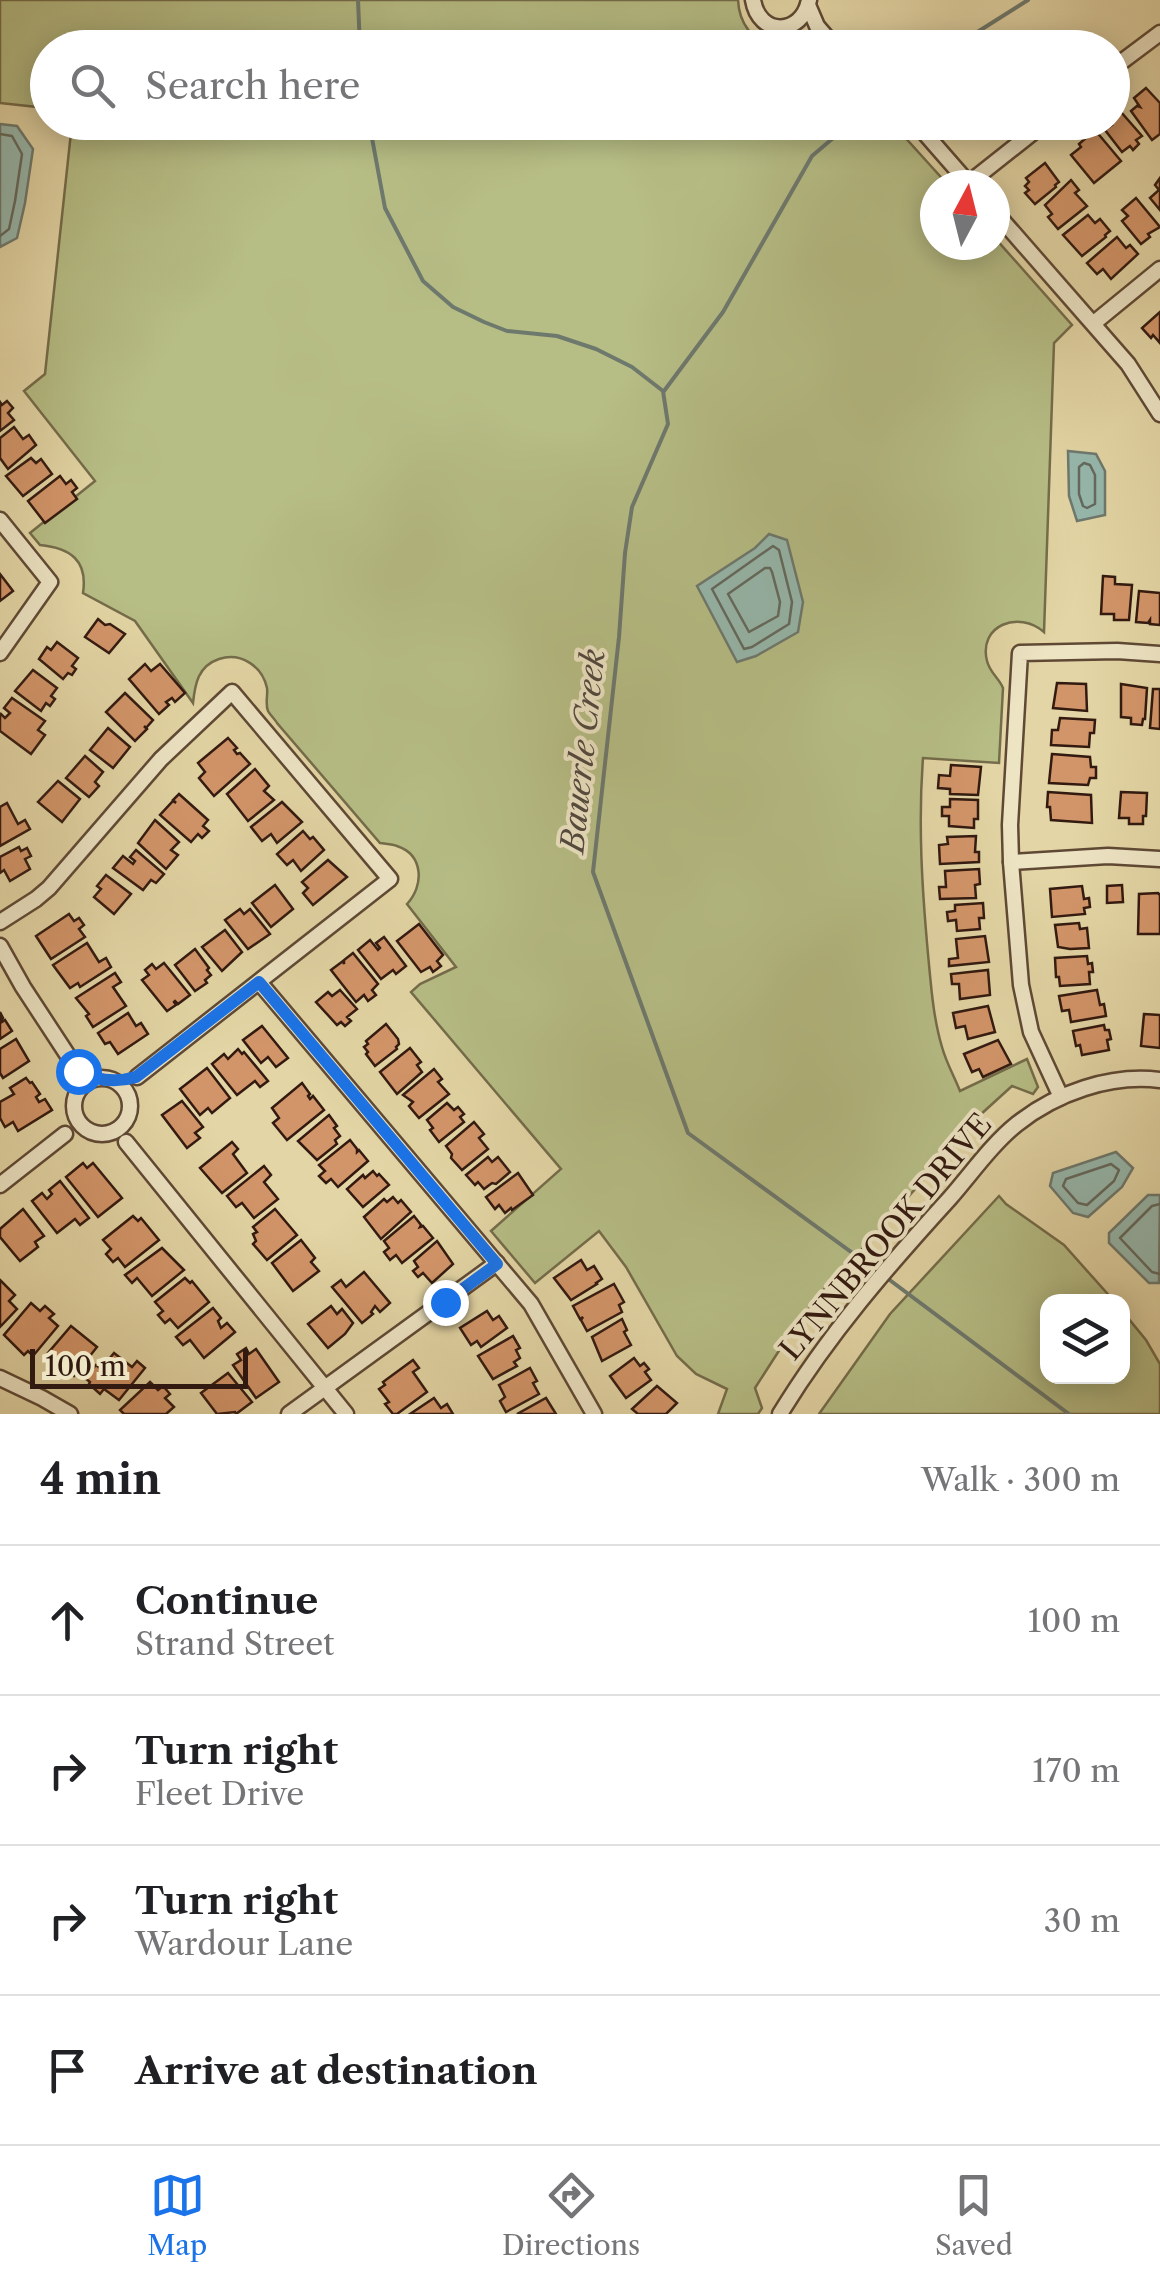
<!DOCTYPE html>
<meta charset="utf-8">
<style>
:root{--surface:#fff;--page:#f6f6f6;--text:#202124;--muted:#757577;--line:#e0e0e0;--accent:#1a73e8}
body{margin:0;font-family:"Libre Caslon Text",serif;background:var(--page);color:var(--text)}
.controls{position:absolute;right:30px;bottom:30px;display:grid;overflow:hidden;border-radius:20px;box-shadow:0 5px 25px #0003}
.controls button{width:90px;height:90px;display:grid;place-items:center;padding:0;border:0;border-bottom:2px solid var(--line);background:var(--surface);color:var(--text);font:50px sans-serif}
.compass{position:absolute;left:920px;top:170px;width:90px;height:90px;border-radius:50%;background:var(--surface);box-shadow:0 5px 25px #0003;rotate:7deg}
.scale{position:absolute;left:30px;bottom:25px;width:218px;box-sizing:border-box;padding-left:10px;border:5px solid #331a10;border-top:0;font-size:28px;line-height:35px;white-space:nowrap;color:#331a10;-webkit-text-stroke:8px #ede4c4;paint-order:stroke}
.stop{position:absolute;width:30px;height:30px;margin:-22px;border:8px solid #1a73e8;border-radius:50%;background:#fff}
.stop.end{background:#1a73e8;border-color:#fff;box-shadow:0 2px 10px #0008}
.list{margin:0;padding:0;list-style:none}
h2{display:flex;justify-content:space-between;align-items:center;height:130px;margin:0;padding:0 40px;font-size:42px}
h2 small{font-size:32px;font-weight:400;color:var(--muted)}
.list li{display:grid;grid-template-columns:65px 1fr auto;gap:30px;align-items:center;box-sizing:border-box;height:150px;padding:0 40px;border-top:2px solid var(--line)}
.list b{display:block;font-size:38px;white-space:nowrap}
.list p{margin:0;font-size:32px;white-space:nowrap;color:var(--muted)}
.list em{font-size:32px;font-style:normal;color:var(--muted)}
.icon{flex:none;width:55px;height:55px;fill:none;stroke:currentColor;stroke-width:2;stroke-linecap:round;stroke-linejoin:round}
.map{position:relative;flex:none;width:1160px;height:1414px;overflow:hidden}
.search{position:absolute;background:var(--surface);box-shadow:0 5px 25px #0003;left:30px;right:30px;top:30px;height:110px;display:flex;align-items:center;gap:25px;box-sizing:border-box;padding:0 35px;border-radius:55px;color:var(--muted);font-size:38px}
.sheet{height:730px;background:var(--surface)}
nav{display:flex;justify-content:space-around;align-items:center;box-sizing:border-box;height:140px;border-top:2px solid var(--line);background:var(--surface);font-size:28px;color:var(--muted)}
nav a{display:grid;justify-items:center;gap:5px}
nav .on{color:var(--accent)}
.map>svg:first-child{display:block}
.green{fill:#b6bd85;stroke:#746c4a;stroke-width:2.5}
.water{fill:#96b8ad;stroke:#6e796e;stroke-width:2.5}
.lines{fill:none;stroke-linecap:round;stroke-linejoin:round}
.shore{stroke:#64695e;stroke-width:2.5}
.stream{stroke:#6e796e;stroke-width:4}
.building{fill:#d29569;stroke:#331a10;stroke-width:2.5}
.street-casing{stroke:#5f4935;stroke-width:19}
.street{stroke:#ede4c4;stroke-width:14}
.route{stroke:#1a73e8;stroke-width:12}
.labels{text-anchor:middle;stroke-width:8;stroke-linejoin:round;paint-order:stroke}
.street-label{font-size:30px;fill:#331a10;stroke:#ede4c4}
.water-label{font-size:32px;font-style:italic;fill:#51493f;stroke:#ede4c4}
</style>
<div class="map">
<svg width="1160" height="1414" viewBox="0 0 1160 1414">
<rect width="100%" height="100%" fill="#e3d5a5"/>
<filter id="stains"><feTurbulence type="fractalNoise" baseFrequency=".002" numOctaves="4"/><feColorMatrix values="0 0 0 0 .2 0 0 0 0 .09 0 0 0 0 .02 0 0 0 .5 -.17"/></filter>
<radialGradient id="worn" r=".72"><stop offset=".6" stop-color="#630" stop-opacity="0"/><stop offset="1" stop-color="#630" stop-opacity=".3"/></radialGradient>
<g class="green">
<path d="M 0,0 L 738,0 C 739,22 752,43 776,46 C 788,47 797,42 808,47 L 48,48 L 47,108 L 0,103 Z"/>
<path d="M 72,123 L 892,123 L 948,185 L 935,185 L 935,245 L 995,245 L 995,238 L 1072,325 L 1054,343 L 1044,632 C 1019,610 978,625 987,661 C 990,673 999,678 1003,688 L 999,763 L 923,758 C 918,824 922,888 928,954 C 931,985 933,1017 942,1047 C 946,1062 954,1076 960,1091 L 1027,1059 L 1038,1087 L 1033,1094 L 1012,1086 L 979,1116 L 868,1243 L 832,1279 L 791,1332 L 755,1388 L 762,1408 L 758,1414 L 718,1414 L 727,1389 L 696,1374 L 677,1356 L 626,1267 L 599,1231 L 535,1283 L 491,1231 L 561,1169 L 411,992 L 420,984 L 456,967 L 407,904 C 424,886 424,855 397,846 C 392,844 386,844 380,843 L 277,723 C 277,722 268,712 268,711 C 265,704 268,695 267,688 C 262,666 241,652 219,659 C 198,666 195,684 193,703 L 135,621 L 83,593 C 88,560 70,548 40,545 L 30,533 L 95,481 L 24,391 L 45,374 Z"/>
<path d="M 999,1196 L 1006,1204 L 1064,1245 L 1114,1301 L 1048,1302 L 1048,1376 L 1122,1376 L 1123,1312 L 1146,1340 L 1160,1364 L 1160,1414 L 819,1414 L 890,1314 Z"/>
</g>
<g class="water">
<path d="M 0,124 L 17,126 L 33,149 L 25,203 L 17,238 L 0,247 Z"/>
<path d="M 1068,451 L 1096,454 L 1105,471 L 1105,515 L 1077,521 L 1069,496 Z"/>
<path d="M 769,534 L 787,540 L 803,602 L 798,632 L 756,656 L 737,662 L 697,586 L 755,548 Z"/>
<path d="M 1116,1152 L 1133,1168 L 1122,1187 L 1088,1217 L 1073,1213 L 1050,1186 L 1053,1173 Z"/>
<path d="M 1148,1195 L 1160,1195 L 1159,1283 L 1149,1283 L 1109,1243 L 1109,1233 Z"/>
</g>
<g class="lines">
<g class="shore">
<path d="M 0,134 L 12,136 L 22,154 L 15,201 L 9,229 L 0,236"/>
<path d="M 1084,463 L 1090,465 L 1095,475 L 1095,504 L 1087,508 L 1083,506 L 1079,494 L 1079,467 Z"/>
<path d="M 773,546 L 779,550 L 792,602 L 789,624 L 752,647 L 744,649 L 712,589 Z"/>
<path d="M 765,568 L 770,568 L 772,572 L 780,602 L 778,616 L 749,632 L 728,594 Z"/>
<path d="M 1111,1164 L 1119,1170 L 1114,1181 L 1087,1205 L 1078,1203 L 1063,1186 L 1066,1179 Z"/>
<path d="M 1160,1204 L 1152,1206 L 1120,1238 L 1152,1272 L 1160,1274"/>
</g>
<g class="stream">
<path d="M 358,0 L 360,48"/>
<path d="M 952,48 L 1028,0"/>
<path d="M 369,122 L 385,208 L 423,281 L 453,307 L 484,322 L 507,331 L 557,336 L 596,349 L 632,367 L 663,391 L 668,424 L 632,507 L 625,553 L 619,637 L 593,872 L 688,1133 L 880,1273"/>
<path d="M 664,391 L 723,312 L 812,156 L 852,122"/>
<path d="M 887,1278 L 1069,1414"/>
</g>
</g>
<g class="building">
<path d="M 1146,88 L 1160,103 L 1160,134 L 1152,140 L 1131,111 L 1137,106 L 1140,107 L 1134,98 Z"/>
<path d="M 1121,112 L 1142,136 L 1136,140 L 1139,144 L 1133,150 L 1130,146 L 1122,152 L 1105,130 L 1112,125 L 1110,122 L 1112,122 L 1112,118 Z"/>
<path d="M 1095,130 L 1121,161 L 1094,183 L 1071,155 L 1081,147 L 1079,144 Z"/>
<path d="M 1045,163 L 1059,182 L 1055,185 L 1056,187 L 1035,204 L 1025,193 L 1029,190 L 1025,186 L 1029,182 L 1026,178 Z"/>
<path d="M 1160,178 L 1160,210 L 1150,198 L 1159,190 L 1155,185 Z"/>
<path d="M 1071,180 L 1079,190 L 1075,193 L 1087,206 L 1058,229 L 1048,217 L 1052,214 L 1045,205 Z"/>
<path d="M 1136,198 L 1160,227 L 1148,234 L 1150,237 L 1141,244 L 1122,221 L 1128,216 L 1122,210 Z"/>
<path d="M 1088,215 L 1095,223 L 1100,219 L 1110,231 L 1105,235 L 1106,237 L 1082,256 L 1063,235 Z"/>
<path d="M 1117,237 L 1126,248 L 1130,245 L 1138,254 L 1111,279 L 1103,269 L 1097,274 L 1087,263 Z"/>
<path d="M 1160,312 L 1160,343 L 1153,335 L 1151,338 L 1142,328 Z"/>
<path d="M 7,401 L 13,408 L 8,413 L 14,420 L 0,431 L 0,402 L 2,405 Z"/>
<path d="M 14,427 L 23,439 L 29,435 L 36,445 L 8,469 L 0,458 L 0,438 Z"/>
<path d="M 31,458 L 36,463 L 41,459 L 52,474 L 23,496 L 6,476 Z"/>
<path d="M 60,476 L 66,484 L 71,480 L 77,488 L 72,492 L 77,499 L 45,523 L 28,501 Z"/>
<path d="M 0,574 L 13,591 L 0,601 Z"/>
<path d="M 1103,576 L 1115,577 L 1115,584 L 1132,585 L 1129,620 L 1114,620 L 1114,614 L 1101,614 Z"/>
<path d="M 1139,591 L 1160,593 L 1160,625 L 1150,624 L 1150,620 L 1148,623 L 1136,622 Z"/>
<path d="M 98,619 L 105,625 L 110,624 L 125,634 L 109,653 L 85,637 Z"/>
<path d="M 57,642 L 78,658 L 72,666 L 76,669 L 72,675 L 68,673 L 63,679 L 39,659 L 47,647 L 51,650 Z"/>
<path d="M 145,664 L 151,671 L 160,664 L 185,693 L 175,702 L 172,698 L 166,702 L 169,705 L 159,714 L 129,679 Z"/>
<path d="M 33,670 L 57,688 L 51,696 L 55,699 L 50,706 L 46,703 L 41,711 L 15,691 Z"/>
<path d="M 1057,683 L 1086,684 L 1087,711 L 1053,708 Z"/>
<path d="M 1121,684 L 1147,688 L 1145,719 L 1143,719 L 1142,725 L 1131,724 L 1131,718 L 1121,717 Z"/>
<path d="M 1153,689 L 1160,689 L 1160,729 L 1150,728 Z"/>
<path d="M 125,693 L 153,720 L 146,728 L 144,726 L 147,729 L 135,741 L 106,712 Z"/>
<path d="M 12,698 L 45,721 L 38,730 L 45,735 L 31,754 L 0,731 L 0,716 L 1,714 L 5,718 L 10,713 L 4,708 Z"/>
<path d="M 1060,718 L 1095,720 L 1094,733 L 1090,733 L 1089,747 L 1051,745 L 1052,730 L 1058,730 Z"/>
<path d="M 108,728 L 130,747 L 113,768 L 90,750 Z"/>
<path d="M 228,738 L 237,748 L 234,750 L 237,754 L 240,753 L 250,764 L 214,796 L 199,778 L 205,772 L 198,763 Z"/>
<path d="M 1052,754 L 1090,757 L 1091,767 L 1096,767 L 1096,778 L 1090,778 L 1088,785 L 1049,783 Z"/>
<path d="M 85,756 L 103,772 L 95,782 L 99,786 L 89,797 L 66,778 Z"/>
<path d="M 951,765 L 981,767 L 978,795 L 950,794 L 950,789 L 938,788 L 939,775 L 950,776 Z"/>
<path d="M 255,769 L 269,786 L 264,791 L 274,800 L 248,821 L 227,794 Z"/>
<path d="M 58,781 L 80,799 L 62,822 L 38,802 Z"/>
<path d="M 1048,792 L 1091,795 L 1092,823 L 1051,820 L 1050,807 L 1047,807 Z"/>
<path d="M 1121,792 L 1147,793 L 1146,816 L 1143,816 L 1143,824 L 1129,824 L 1129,818 L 1119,818 Z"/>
<path d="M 179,794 L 208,820 L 203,826 L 209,831 L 202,838 L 198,834 L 191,842 L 160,815 L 173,801 L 176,803 L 173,800 Z"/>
<path d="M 950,799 L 978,800 L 978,819 L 974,819 L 974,828 L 949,826 L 949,816 L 942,816 L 942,807 L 950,807 Z"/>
<path d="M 282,802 L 302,822 L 277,843 L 271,834 L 262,841 L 251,827 Z"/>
<path d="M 7,803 L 18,824 L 25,820 L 30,829 L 0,846 L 0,807 Z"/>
<path d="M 155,820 L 179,842 L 171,850 L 178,855 L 166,869 L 138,843 Z"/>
<path d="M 303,831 L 310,839 L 313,837 L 324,850 L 301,871 L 293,860 L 287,865 L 277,854 Z"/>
<path d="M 976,836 L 975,852 L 979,852 L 979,862 L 940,864 L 939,845 L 948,844 L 947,837 Z"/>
<path d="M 19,847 L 21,851 L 27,848 L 31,856 L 25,859 L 30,869 L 10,881 L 4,870 L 0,873 L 0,857 Z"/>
<path d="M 136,850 L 164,874 L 156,883 L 151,880 L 143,890 L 113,868 L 123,856 L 133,864 L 135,861 L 130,857 Z"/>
<path d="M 328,860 L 347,877 L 313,905 L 303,893 L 308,888 L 302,882 Z"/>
<path d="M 979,869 L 980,884 L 975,885 L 976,898 L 940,899 L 939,887 L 946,887 L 945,871 Z"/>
<path d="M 106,875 L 131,894 L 114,914 L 94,897 L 101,889 L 97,886 Z"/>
<path d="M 275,885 L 293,909 L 271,927 L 252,903 Z"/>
<path d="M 1122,885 L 1123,902 L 1107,903 L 1107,886 Z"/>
<path d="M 1082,886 L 1084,899 L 1089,898 L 1090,907 L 1084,908 L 1085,914 L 1052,917 L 1050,889 Z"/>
<path d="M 1158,893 L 1160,895 L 1160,934 L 1138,934 L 1139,894 Z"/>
<path d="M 983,903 L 984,918 L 979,918 L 980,929 L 957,931 L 956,920 L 948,921 L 947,912 L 955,911 L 955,905 Z"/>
<path d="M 240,909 L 244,914 L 250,909 L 270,934 L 248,949 L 225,920 Z"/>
<path d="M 69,914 L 74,921 L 79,918 L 84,925 L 79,929 L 85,937 L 51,959 L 36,936 Z"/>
<path d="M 1079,923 L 1080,929 L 1087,928 L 1089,948 L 1070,949 L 1058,947 L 1055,925 Z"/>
<path d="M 419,924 L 443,955 L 437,961 L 441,966 L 433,972 L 430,967 L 421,972 L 397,941 Z"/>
<path d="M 225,930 L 242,952 L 222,971 L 202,947 Z"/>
<path d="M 985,936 L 989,962 L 949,966 L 949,959 L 958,958 L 956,939 Z"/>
<path d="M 384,937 L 406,966 L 396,974 L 393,970 L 381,979 L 358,950 L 370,940 L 378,950 L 380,948 L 376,943 Z"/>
<path d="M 87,943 L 99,962 L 106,958 L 111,967 L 80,987 L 78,983 L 70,988 L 53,965 Z"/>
<path d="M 195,949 L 209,968 L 207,970 L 211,975 L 205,980 L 207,983 L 195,991 L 175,965 Z"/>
<path d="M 353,953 L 378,984 L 372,990 L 376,995 L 368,1001 L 364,995 L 356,1002 L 331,970 L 343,961 L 344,964 L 344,960 Z"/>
<path d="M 1087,956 L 1088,964 L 1092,963 L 1093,972 L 1089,972 L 1090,984 L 1060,986 L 1059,977 L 1056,977 L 1055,958 Z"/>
<path d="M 164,963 L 190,995 L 178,1004 L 175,1001 L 174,1002 L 176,1005 L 167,1011 L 142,980 L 149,975 L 145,970 L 152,964 L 156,969 Z"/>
<path d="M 988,970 L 990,995 L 960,999 L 959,984 L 952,984 L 951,974 Z"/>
<path d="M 115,973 L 121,982 L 113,987 L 126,1006 L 93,1027 L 86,1016 L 89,1014 L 76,998 Z"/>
<path d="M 340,990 L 357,1009 L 347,1017 L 351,1021 L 345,1026 L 341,1022 L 337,1025 L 316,1002 L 328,992 L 332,996 Z"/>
<path d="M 1097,990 L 1100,1005 L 1104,1004 L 1106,1016 L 1071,1022 L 1069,1010 L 1062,1011 L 1059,996 Z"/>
<path d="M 988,1006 L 995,1032 L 968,1039 L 965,1026 L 956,1028 L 953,1013 Z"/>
<path d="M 0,1012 L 3,1018 L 1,1020 L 2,1022 L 5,1020 L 12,1031 L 0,1039 Z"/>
<path d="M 128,1013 L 136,1026 L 141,1023 L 148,1034 L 118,1054 L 110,1042 L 105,1044 L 98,1033 Z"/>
<path d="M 1144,1014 L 1160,1015 L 1160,1048 L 1141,1046 Z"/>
<path d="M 386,1024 L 398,1039 L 399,1044 L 396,1047 L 397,1049 L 375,1066 L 366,1054 L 368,1052 L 364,1047 L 368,1044 L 366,1041 Z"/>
<path d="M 1104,1025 L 1105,1030 L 1109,1030 L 1111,1039 L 1107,1040 L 1109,1050 L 1082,1055 L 1080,1045 L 1076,1046 L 1073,1031 Z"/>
<path d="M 262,1026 L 288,1058 L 276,1067 L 268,1057 L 261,1063 L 243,1040 Z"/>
<path d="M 16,1039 L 29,1061 L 3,1078 L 0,1073 L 0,1049 Z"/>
<path d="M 998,1040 L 1011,1064 L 983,1077 L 979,1069 L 972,1072 L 964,1054 Z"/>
<path d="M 410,1048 L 421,1062 L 417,1065 L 422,1072 L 397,1094 L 380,1072 Z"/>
<path d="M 238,1049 L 242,1054 L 244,1052 L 268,1081 L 260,1087 L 255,1081 L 237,1095 L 212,1064 L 224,1054 L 228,1059 Z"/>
<path d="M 207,1068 L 230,1098 L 212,1113 L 208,1108 L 200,1115 L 180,1089 Z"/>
<path d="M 434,1069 L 442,1079 L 438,1082 L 449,1094 L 419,1118 L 409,1106 L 413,1102 L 403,1095 Z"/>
<path d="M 26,1078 L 30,1083 L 32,1082 L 40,1094 L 36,1097 L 39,1102 L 45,1099 L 52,1110 L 18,1131 L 13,1122 L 5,1127 L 0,1118 L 0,1102 L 14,1094 L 10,1088 Z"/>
<path d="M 302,1083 L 310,1094 L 308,1096 L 310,1099 L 313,1096 L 324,1110 L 287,1140 L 273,1123 L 279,1118 L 272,1108 Z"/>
<path d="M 182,1101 L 203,1127 L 195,1133 L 200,1138 L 187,1148 L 162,1115 Z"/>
<path d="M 447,1103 L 454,1110 L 458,1107 L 464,1114 L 460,1117 L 464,1122 L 439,1142 L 430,1130 L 433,1128 L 427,1120 Z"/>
<path d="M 329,1115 L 337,1126 L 334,1128 L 340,1136 L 335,1140 L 337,1144 L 317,1160 L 298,1141 Z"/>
<path d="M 474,1122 L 484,1134 L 479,1138 L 488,1149 L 462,1170 L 451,1158 L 452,1154 L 446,1146 Z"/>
<path d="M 350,1140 L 357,1149 L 357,1152 L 359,1150 L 368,1161 L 338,1187 L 331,1179 L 326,1183 L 319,1176 L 325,1171 L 319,1165 Z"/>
<path d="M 232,1142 L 238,1149 L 233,1154 L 247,1173 L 222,1193 L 200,1168 Z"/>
<path d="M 488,1157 L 492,1162 L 498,1157 L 510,1172 L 496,1184 L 492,1183 L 484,1189 L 478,1182 L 475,1185 L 466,1175 Z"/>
<path d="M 83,1163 L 87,1168 L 93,1163 L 122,1198 L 98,1217 L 66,1177 Z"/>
<path d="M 264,1166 L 271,1175 L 264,1182 L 278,1199 L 254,1218 L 242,1203 L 236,1207 L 227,1196 Z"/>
<path d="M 373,1171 L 377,1176 L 379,1174 L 389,1185 L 363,1207 L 347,1189 L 363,1175 L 365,1178 Z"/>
<path d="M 518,1173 L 533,1195 L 512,1210 L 511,1208 L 505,1213 L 499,1205 L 495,1209 L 486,1197 Z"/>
<path d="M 60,1181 L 89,1218 L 80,1225 L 75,1219 L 57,1233 L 32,1201 L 42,1193 L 47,1199 L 52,1194 L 49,1190 Z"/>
<path d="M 393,1197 L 398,1203 L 401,1200 L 411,1212 L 381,1239 L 364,1217 L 384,1199 L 387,1202 Z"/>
<path d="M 23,1209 L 44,1236 L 35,1242 L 38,1247 L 20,1261 L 0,1237 L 0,1229 Z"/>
<path d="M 275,1209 L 297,1235 L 267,1260 L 253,1244 L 256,1241 L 253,1234 L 257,1232 L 253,1227 Z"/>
<path d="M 133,1216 L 138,1221 L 141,1218 L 159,1240 L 125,1267 L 118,1258 L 113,1262 L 106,1254 L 111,1249 L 103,1240 Z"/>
<path d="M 414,1216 L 421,1225 L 420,1227 L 423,1226 L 433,1238 L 402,1263 L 396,1255 L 390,1260 L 384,1252 L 389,1248 L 384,1241 Z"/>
<path d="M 301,1240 L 315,1258 L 311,1262 L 319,1271 L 293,1291 L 272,1263 Z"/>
<path d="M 437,1241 L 453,1264 L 432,1283 L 423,1273 L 418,1277 L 413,1271 L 418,1267 L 414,1261 Z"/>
<path d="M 162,1248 L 184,1270 L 152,1296 L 137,1278 L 132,1283 L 125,1275 Z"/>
<path d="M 581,1260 L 587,1270 L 594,1266 L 602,1279 L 596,1283 L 597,1284 L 571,1300 L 554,1278 Z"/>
<path d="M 364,1272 L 390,1303 L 380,1312 L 375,1306 L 371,1312 L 373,1314 L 362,1323 L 332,1287 L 341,1280 L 346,1287 Z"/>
<path d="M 185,1278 L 190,1283 L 192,1281 L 209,1302 L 178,1328 L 170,1319 L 165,1323 L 158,1315 L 163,1311 L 155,1302 Z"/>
<path d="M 0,1280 L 15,1295 L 9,1301 L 17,1309 L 0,1327 Z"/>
<path d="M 614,1284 L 624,1302 L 619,1305 L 622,1312 L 587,1331 L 581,1320 L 583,1317 L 580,1319 L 573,1306 Z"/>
<path d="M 31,1303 L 40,1311 L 45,1306 L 54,1314 L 49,1318 L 58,1326 L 33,1356 L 28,1351 L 24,1355 L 4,1335 Z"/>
<path d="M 331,1306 L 337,1314 L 342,1309 L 353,1323 L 345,1334 L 328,1348 L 308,1324 Z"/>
<path d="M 213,1308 L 221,1318 L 218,1321 L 221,1328 L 227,1323 L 235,1332 L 204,1358 L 190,1340 L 183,1345 L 176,1337 Z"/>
<path d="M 487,1311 L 493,1320 L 499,1316 L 507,1328 L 481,1347 L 477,1341 L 471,1345 L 460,1328 Z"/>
<path d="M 622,1319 L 627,1330 L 624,1332 L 631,1345 L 602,1361 L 592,1337 Z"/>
<path d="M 71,1326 L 97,1347 L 74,1376 L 48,1353 Z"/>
<path d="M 513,1336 L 520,1348 L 516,1350 L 520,1358 L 514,1362 L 517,1366 L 493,1379 L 478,1356 Z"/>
<path d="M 246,1348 L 249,1354 L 256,1349 L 279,1382 L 256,1398 L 233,1365 L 241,1360 L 237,1354 Z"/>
<path d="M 114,1353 L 132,1367 L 137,1361 L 145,1368 L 119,1400 L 104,1389 L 100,1394 L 89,1384 L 90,1382 L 85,1378 L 96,1365 L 101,1369 Z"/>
<path d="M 634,1358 L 640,1366 L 644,1363 L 649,1369 L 645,1372 L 651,1380 L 626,1398 L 610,1376 Z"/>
<path d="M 413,1360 L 419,1368 L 413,1372 L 427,1392 L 397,1414 L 393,1414 L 385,1404 L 389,1402 L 379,1389 L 385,1385 L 383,1382 Z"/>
<path d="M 530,1368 L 537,1381 L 533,1383 L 539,1394 L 506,1412 L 500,1401 L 505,1397 L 499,1385 Z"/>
<path d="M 228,1373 L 252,1402 L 236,1414 L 235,1412 L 217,1414 L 201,1393 Z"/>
<path d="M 150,1382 L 158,1390 L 163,1386 L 170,1394 L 165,1398 L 174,1407 L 166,1414 L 124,1414 L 120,1410 Z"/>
<path d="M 657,1386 L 677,1403 L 666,1414 L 638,1414 L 632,1409 Z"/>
<path d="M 434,1398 L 441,1408 L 447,1404 L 453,1414 L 410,1414 Z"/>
<path d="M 546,1398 L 556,1414 L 517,1414 Z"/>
</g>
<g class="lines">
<g class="street-casing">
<g id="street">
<path d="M 753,0 C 759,37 802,36 809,0"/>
<path d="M 808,5 L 817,26 L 836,48"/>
<path d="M 1112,69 L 1160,33"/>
<path d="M 915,122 L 970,185"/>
<path d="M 969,183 L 1046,122"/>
<path d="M 995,212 L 1128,364 L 1160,414"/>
<path d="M 1094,323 L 1160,269"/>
<path d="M 0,520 L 50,582 L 0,653"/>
<path d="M 1011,862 L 1108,856 L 1160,859"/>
<path d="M 0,922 L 36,899 L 49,888 L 161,759 L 232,692 L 390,879 L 137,1077"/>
<path d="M 0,946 L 23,987 L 78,1071"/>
<path d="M 259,982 L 531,1304 L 594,1414"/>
<circle cx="102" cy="1106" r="28"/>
<path d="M 1061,1097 L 1031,1032 L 1021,985 L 1011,862 L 1010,825 L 1020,653 L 1117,651 L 1160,654"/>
<path d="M 126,1142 L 346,1414"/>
<path d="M 0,1185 L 65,1134"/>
<path d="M 0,1378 L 42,1398 L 70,1414"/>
<path d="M 289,1414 L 497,1263"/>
<path d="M 780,1414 C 828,1335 888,1266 950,1198 C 971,1174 992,1144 1017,1124 C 1056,1093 1110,1074 1160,1080"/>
</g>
</g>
<use href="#street" class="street"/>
</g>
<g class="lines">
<path class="route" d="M 78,1071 C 97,1081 116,1083 136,1077 L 259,982 L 497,1264 L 445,1302"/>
</g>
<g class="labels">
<g class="street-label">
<text transform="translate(886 1237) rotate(-50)" y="10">LYNNBROOK DRIVE</text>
</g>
<g class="water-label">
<text transform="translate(583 751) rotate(-84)" y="11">Bauerle Creek</text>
</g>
</g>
<rect width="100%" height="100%" filter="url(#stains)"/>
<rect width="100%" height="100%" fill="url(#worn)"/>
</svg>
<div class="controls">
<button><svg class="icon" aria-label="layers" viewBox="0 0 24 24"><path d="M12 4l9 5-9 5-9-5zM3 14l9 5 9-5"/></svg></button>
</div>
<svg class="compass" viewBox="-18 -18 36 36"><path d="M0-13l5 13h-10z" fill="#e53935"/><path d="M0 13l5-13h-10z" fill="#757577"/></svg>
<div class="scale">100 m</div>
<div class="stop" style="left:78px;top:1071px"></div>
<div class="stop end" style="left:445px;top:1302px"></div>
<div class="search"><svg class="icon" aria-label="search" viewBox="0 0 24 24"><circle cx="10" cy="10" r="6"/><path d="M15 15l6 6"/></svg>Search here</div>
</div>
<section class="sheet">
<h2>4 min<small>Walk · 300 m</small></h2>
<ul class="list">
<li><svg class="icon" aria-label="ahead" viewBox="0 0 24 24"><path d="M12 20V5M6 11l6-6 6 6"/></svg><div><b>Continue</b><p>Strand Street</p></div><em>100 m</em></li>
<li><svg class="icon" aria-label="right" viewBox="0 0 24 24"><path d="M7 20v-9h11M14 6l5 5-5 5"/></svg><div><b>Turn right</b><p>Fleet Drive</p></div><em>170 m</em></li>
<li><svg class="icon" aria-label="right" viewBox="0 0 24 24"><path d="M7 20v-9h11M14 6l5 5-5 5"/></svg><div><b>Turn right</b><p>Wardour Lane</p></div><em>30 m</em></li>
<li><svg class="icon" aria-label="arrive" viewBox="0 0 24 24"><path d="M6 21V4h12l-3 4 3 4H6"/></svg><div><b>Arrive at destination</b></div></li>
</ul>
</section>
<nav>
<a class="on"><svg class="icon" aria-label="map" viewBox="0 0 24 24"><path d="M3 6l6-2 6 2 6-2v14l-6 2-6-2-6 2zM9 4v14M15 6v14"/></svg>Map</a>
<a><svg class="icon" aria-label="directions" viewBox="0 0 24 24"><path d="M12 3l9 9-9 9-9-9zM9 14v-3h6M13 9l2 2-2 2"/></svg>Directions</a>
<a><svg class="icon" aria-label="saved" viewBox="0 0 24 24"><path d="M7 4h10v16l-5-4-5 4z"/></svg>Saved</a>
</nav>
